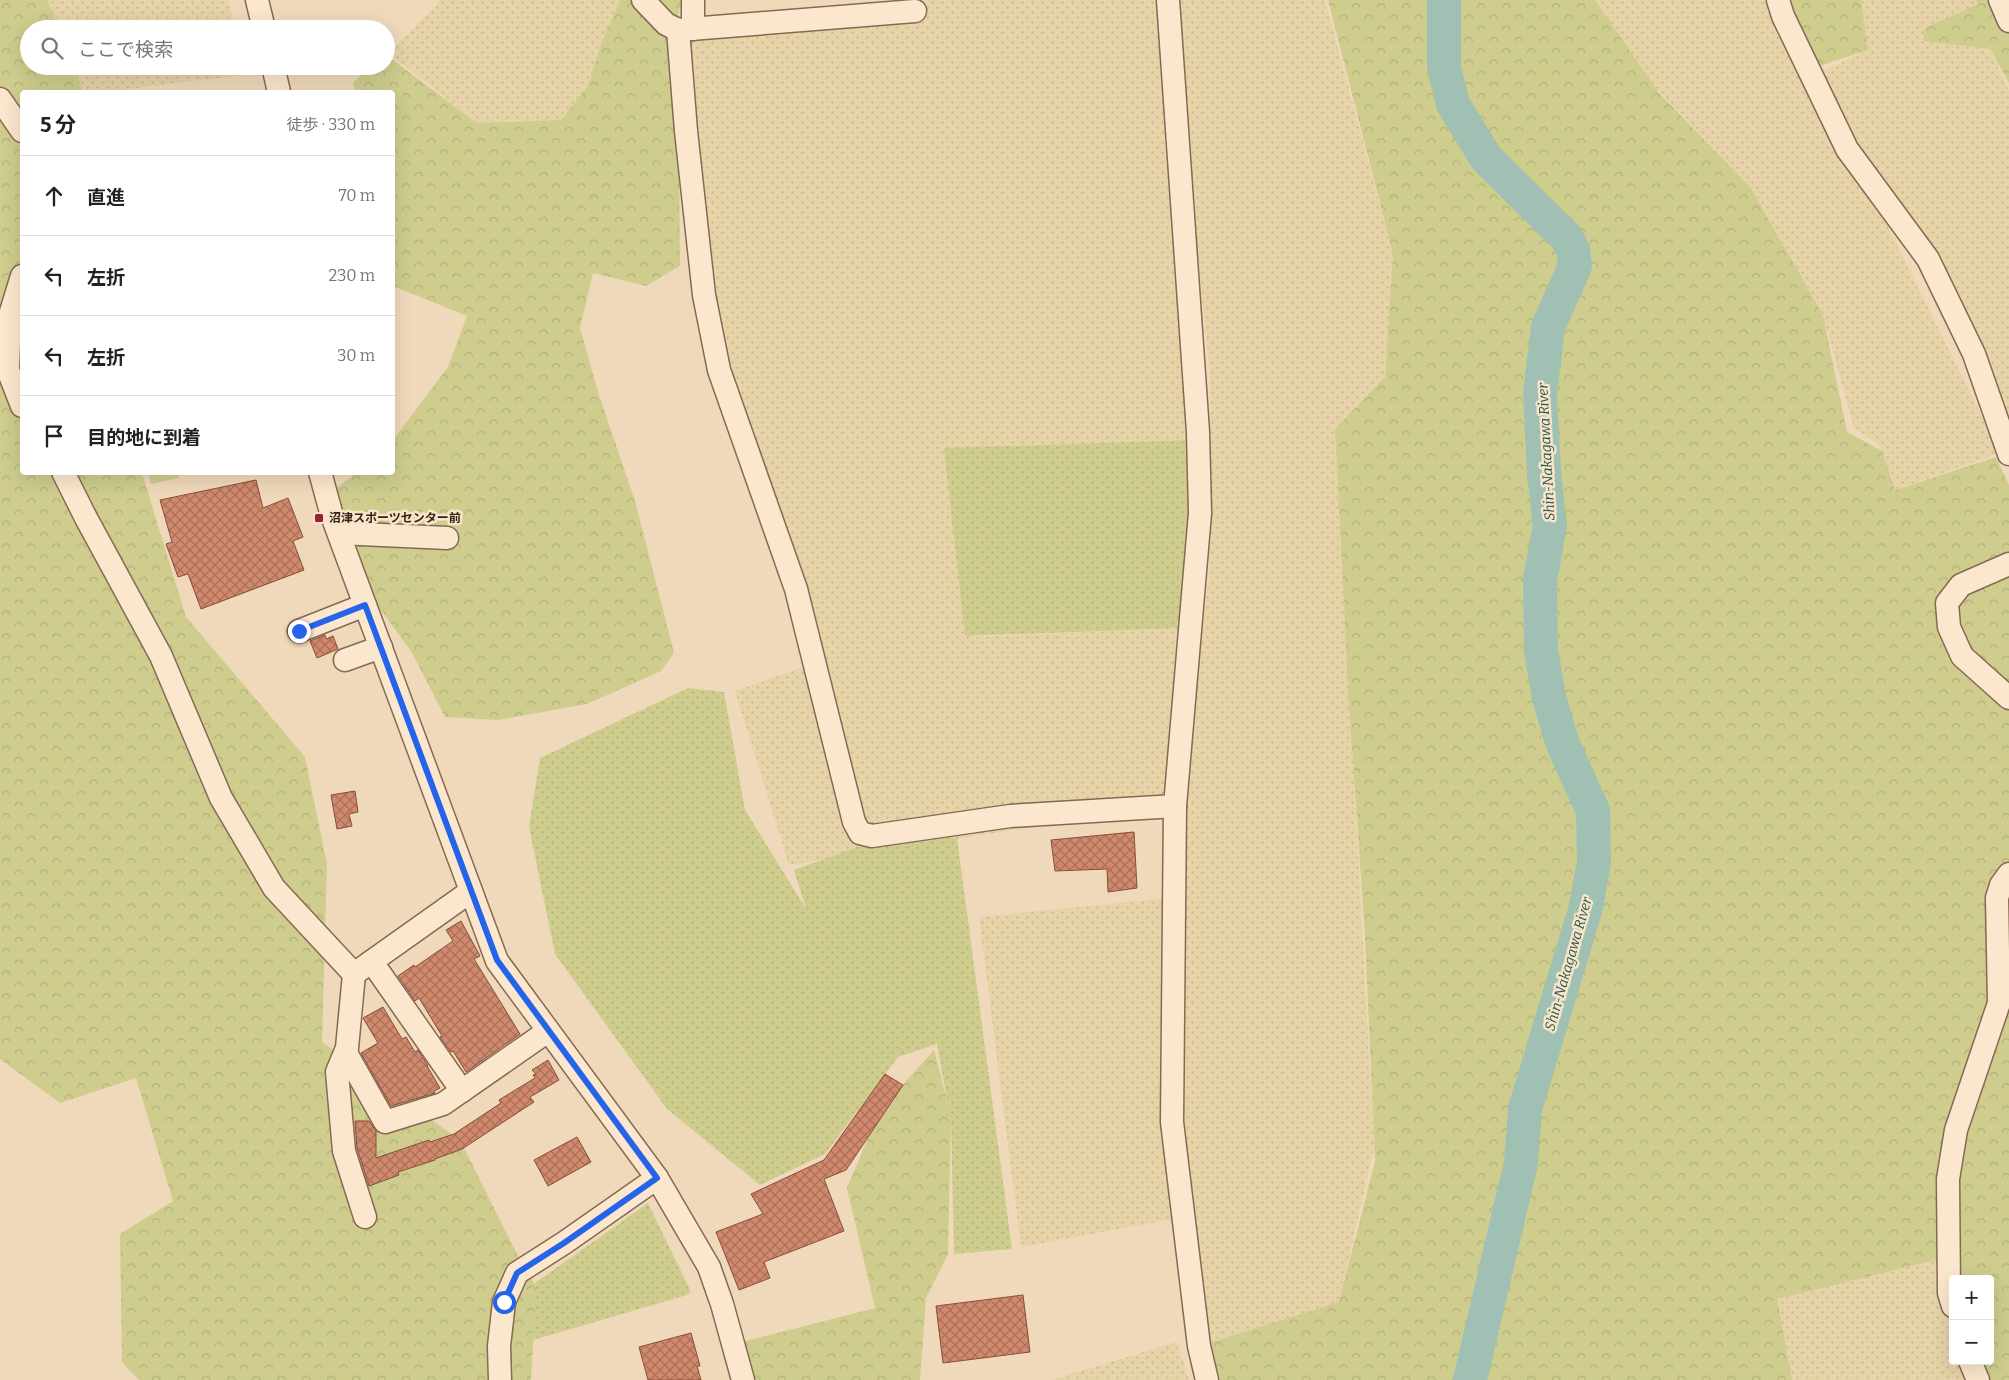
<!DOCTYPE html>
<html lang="ja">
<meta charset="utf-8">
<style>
:root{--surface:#fff;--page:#f6f6f6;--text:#222;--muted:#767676;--line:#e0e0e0}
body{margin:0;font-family:Bitter,"Noto Sans JP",serif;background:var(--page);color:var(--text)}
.controls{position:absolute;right:15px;bottom:15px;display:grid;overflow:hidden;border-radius:5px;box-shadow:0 5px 20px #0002}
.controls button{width:45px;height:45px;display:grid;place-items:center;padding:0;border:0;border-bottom:1px solid var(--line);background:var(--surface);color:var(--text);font:25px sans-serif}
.stop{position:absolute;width:15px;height:15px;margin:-11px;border:4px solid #2563eb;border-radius:50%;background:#fff}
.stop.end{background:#2563eb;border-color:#fff;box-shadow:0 1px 5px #0008}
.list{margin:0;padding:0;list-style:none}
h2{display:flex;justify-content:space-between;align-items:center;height:65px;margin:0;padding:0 20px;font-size:21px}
h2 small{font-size:16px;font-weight:400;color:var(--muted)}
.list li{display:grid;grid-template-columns:32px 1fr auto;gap:15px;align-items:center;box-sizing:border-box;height:80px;padding:0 20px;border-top:1px solid var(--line)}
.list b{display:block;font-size:19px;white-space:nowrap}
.list em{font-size:16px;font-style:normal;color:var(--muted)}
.icon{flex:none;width:28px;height:28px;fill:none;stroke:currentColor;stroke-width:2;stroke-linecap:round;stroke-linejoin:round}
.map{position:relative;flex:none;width:2009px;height:1380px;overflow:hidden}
.search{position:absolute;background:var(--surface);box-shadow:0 5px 20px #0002;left:20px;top:20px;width:375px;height:55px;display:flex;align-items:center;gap:12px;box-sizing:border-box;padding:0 18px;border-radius:28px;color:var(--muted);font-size:19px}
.panel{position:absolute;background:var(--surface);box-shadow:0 5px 20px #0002;left:20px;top:90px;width:375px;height:385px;border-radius:5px}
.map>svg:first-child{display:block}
.farmland{fill:url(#farmland-dots)}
.green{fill:url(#green-dots)}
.forest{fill:url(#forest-crowns)}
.pitch{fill:#cecd8e}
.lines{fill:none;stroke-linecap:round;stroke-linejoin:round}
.river{stroke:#9fc0b2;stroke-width:34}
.building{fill:url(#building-cross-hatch);stroke:#884d38}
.minor-casing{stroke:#876853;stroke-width:25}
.minor{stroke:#fbe7cd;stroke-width:22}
.route{stroke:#2563eb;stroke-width:6}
.poi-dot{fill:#9a2031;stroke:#f7e4c9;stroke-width:2}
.labels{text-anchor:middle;stroke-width:5;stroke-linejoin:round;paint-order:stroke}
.poi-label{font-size:12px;font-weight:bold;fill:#352319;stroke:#f7e4c9;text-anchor:start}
.water-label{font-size:14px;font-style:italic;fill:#28564d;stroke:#f7e4c9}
</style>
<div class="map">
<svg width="2009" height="1380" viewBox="0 0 2009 1380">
<defs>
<pattern id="farmland-dots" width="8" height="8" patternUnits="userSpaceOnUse" patternTransform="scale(1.25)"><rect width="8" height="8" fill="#e6d3a7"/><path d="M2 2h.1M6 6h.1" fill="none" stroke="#c6b58f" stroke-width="1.8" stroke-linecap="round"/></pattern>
<pattern id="green-dots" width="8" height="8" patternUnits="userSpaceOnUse" patternTransform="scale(1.25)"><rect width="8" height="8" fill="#cecd8e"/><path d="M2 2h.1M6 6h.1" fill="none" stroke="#b2b07a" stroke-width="1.8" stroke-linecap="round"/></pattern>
<pattern id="forest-crowns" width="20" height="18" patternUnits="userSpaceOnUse" patternTransform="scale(1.25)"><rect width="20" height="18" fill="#cecd8e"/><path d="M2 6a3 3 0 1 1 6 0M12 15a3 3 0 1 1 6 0" fill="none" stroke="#b2b07a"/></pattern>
<pattern id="building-cross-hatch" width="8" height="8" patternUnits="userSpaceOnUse" patternTransform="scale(1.25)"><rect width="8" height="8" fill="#d1896d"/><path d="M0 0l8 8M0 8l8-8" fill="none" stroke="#aa7059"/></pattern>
</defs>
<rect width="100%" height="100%" fill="#f0d9ba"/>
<g class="farmland">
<path d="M 44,0 L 228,0 L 236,29 L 56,29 Z"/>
<path d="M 441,0 L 620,0 L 588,86 L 561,120 L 477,123 L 389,53 Z"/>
<path d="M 915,0 L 1163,0 L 1193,440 L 945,454 L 972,637 L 1184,628 L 1166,806 L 789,865 L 735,691 L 814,663 L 733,421 L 695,212 L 685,39 L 915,11 Z"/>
<path d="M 1170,0 L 1325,0 L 1393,254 L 1385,377 L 1335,429 L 1374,1148 L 1339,1302 L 1199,1346 L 1184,1217 L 1021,1247 L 979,917 L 1170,898 L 1174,850 L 1209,576 L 1210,373 Z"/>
<path d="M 1593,0 L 1775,0 L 1813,76 L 1868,50 L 1861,0 L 1976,0 L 1978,4 L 1925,28 L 1923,41 L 1990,49 L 2009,91 L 2009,448 L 1967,339 L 1853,156 L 2000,453 L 1895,490 L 1879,445 L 1854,428 L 1823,315 L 1754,192 L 1656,88 Z"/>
<path d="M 72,66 L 247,66 L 250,74 L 103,92 L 83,92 Z"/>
<path d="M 1934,1258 L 1953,1315 L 1953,1361 L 1969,1361 L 1977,1380 L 1792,1380 L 1776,1299 Z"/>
<path d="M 1177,1342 L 1189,1380 L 1051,1380 Z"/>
</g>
<g class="green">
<path d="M 1193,440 L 1184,628 L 965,636 L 944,448 Z"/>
<path d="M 688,688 L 724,692 L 745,810 L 806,909 L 794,870 L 899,832 L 957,838 L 1012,1249 L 954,1254 L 951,1122 L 937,1044 L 898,1057 L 825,1154 L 760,1185 L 667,1109 L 555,954 L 529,827 L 540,758 Z"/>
<path d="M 648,1203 L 691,1292 L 687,1295 L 533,1340 L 535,1283 Z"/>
</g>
<g class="forest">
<path d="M 0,0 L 47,0 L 60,29 L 29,29 L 29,66 L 75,66 L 83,92 L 22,92 L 22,472 L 142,473 L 186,617 L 305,757 L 327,864 L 322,1042 L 460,1140 L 524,1268 L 536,1286 L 531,1380 L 139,1380 L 122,1362 L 120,1234 L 173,1201 L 136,1078 L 60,1103 L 0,1059 Z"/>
<path d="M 620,0 L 681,0 L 678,19 L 680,266 L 646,286 L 593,273 L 580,328 L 599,395 L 635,501 L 674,653 L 661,671 L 587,704 L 498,720 L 445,717 L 411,651 L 353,572 L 334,490 L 356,473 L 392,472 L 393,440 L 448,367 L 467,316 L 393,286 L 392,92 L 355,92 L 353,83 L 369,66 L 386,66 L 386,55 L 477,123 L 561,120 L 588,86 L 601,45 Z"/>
<path d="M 1328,0 L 1595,0 L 1660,94 L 1751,188 L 1823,315 L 1847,432 L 1882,451 L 1895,490 L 1996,457 L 2009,485 L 2009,1380 L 1983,1380 L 1975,1361 L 1990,1361 L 1990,1279 L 1953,1279 L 1953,1306 L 1935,1260 L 1777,1299 L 1792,1380 L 1205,1380 L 1199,1346 L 1339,1302 L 1375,1161 L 1365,936 L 1349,704 L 1335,429 L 1385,377 L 1393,254 Z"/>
<path d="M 1771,0 L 1861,0 L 1868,50 L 1819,66 Z"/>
<path d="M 1976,0 L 2002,0 L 2009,17 L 2009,83 L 1990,49 L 1923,41 L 1925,28 L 1978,4 Z"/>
<path d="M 934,1050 L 951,1116 L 948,1254 L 926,1298 L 920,1380 L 751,1380 L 742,1342 L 875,1308 L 847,1188 L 880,1110 Z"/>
</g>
<path class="pitch" d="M 148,473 L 178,473 L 179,478 L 151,484 Z"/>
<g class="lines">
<path class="river" d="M 1444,0 L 1444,68 L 1453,104 L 1486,158 L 1567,238 L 1573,250 L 1575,266 L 1548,327 L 1540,394 L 1544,472 L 1550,526 L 1540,579 L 1541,650 L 1549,697 L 1562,742 L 1593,811 L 1594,862 L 1586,907 L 1525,1109 L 1521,1163 L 1470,1380"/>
</g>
<g class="building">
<path d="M 256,480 L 263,508 L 288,498 L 303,537 L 293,541 L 304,570 L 201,609 L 188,574 L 178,577 L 166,544 L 172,542 L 160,500 Z"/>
<path d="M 325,635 L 326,639 L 333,636 L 338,649 L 317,658 L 310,641 Z"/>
<path d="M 355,791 L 358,812 L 349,814 L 352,826 L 337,829 L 331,795 Z"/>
<path d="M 1134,832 L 1137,888 L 1108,892 L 1107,869 L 1055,871 L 1051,840 Z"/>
<path d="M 461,921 L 480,956 L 474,959 L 520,1034 L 466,1072 L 453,1051 L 451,1052 L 440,1037 L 442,1036 L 419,998 L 415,1001 L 398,976 L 414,965 L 415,967 L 453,941 L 446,930 Z"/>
<path d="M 383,1007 L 402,1039 L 406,1037 L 415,1052 L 418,1050 L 428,1066 L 427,1066 L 440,1088 L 434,1091 L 435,1093 L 391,1106 L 361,1053 L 378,1043 L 363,1018 Z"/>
<path d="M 548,1060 L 559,1080 L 530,1097 L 534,1102 L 462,1149 L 435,1159 L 435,1160 L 398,1172 L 399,1175 L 369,1186 L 357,1148 L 355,1121 L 369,1121 L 376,1131 L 376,1158 L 429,1140 L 430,1142 L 454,1134 L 501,1103 L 499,1100 L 535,1078 L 533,1075 L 536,1074 L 532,1070 Z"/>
<path d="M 885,1074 L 903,1085 L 846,1170 L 824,1179 L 844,1231 L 764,1262 L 770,1278 L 739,1290 L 716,1232 L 763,1214 L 751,1194 L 824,1160 Z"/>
<path d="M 577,1137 L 591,1162 L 548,1186 L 534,1160 Z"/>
<path d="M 1023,1295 L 1030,1352 L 943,1363 L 936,1306 Z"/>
<path d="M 691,1333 L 700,1366 L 697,1366 L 701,1380 L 648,1380 L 639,1347 Z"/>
</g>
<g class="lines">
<g class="minor-casing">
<g id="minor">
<path d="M 257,0 L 264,29"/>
<path d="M 643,0 L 666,24 L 678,30 L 915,11"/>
<path d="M 693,0 L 693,29"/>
<path d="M 1168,0 L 1198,432 L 1200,513 L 1175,806 L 1172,1122 L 1199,1346 L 1207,1380"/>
<path d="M 1778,0 L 1783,16 L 1847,149 L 1928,259 L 1974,354 L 2009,454"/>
<path d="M 2000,0 L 2009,21"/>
<path d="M 678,30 L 686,131 L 704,295 L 719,370 L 796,589 L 854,822 L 860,833 L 872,836 L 1010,816 L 1175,806"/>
<path d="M 273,66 L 279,92"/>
<path d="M 0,99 L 22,131"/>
<path d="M 22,276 L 10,315 L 8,370 L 22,406"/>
<path d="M 63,472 L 86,518 L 161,656 L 221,798 L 274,888 L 354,974"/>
<path d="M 320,472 L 332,516 L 497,961 L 657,1178 L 709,1267 L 722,1304 L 743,1380"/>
<path d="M 339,533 L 447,538"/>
<path d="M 2009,564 L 1961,585 L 1947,603 L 1949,627 L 1962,656 L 2009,698"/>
<path d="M 299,631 L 365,605"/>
<path d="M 345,660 L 381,647"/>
<path d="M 372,962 L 462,1091"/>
<path d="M 346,1053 L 385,1122 L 443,1104 L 548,1031"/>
<path d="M 365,1217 L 344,1151 L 337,1072 L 347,1048 L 354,974 L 471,891"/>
<path d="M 1953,1306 L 1949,1293 L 1948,1179 L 1956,1130 L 1999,1003 L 1997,898 L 2001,885 L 2009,874"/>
<path d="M 1970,1361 L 1978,1380"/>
<path d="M 500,1380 L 499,1346 L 504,1302 L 517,1273 L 564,1243 L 657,1178"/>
</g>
</g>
<use href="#minor" class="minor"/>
</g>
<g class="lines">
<path class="route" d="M 299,631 L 365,605 L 497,960 L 657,1178 L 564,1243 L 517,1273 L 504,1302"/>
</g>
<rect class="poi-dot" x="314" y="513" width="10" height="10" rx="2.5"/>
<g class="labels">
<g class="poi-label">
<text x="329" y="522">沼津スポーツセンター前</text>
</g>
<g class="water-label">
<text transform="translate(1546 452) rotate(-93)" y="5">Shin-Nakagawa River</text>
<text transform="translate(1568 964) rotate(-74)" y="5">Shin-Nakagawa River</text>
</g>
</g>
</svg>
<div class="controls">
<button>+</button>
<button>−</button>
</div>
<div class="stop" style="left:504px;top:1302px"></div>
<div class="stop end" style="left:299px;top:631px"></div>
<div class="search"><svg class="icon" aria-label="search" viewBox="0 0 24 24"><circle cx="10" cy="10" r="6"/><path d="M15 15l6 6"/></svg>ここで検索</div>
<section class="panel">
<h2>5 分<small>徒歩 · 330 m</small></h2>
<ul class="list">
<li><svg class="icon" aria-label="ahead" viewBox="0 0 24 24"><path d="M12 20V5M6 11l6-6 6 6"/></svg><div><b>直進</b></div><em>70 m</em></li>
<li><svg class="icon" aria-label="left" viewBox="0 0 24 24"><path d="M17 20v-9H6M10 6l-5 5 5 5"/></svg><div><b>左折</b></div><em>230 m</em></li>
<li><svg class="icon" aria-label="left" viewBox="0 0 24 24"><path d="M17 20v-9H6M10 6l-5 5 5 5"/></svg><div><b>左折</b></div><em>30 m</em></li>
<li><svg class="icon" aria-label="arrive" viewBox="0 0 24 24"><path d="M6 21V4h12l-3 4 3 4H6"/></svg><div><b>目的地に到着</b></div></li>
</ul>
</section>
</div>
